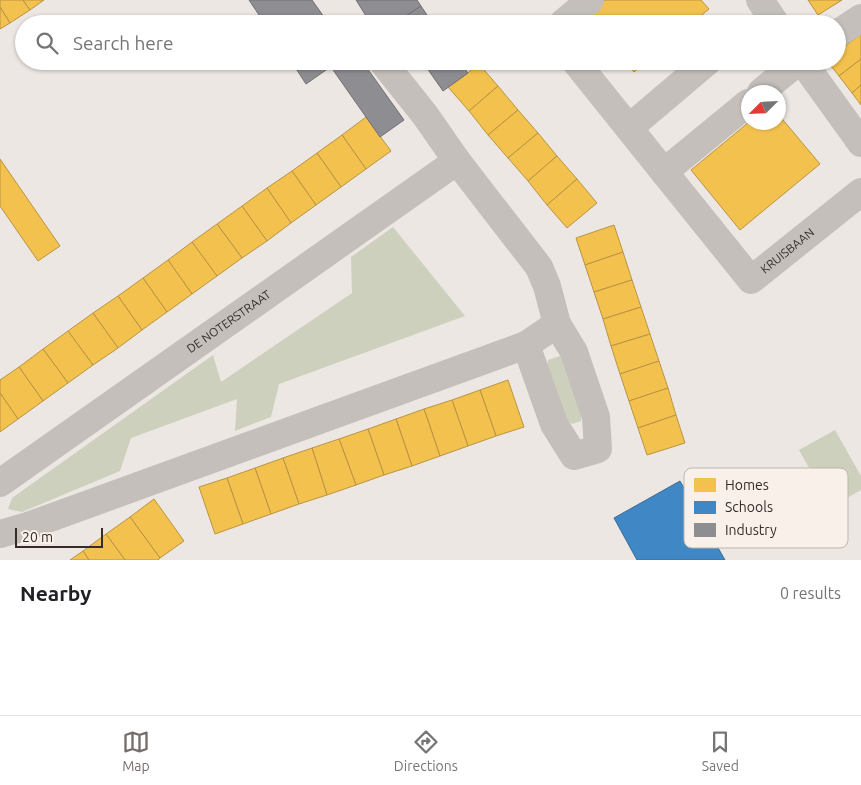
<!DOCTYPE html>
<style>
:root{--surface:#fff;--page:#f6f6f6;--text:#202124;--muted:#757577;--line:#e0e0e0;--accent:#756d6a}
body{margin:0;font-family:Ubuntu,sans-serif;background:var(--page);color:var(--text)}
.compass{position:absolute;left:741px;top:85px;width:45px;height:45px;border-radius:50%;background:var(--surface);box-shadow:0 1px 4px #0004;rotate:246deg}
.scale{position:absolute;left:15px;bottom:12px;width:88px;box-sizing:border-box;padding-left:5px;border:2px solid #352c29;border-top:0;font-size:14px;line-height:18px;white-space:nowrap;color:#352c29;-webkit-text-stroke:4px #f8f0e9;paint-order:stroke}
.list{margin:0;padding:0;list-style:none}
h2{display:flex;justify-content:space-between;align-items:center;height:65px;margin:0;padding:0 20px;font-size:21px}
h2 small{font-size:16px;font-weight:400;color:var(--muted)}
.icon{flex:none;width:28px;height:28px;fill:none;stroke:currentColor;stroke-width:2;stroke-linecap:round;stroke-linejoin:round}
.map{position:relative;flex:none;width:861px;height:560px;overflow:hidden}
.search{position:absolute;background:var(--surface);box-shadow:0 1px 4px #0004;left:15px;right:15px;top:15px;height:55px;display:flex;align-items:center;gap:12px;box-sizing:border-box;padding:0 18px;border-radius:28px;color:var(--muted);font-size:19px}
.sheet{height:155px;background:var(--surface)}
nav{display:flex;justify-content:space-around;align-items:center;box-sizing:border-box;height:70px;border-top:1px solid var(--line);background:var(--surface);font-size:14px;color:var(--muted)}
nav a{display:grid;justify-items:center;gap:2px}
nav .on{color:var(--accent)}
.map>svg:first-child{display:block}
.green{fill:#cdd0bd}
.homes{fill:#f2c14e;stroke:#b99443}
.schools{fill:#3f88c5;stroke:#3c6c96}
.industry{fill:#8d8d92;stroke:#737072}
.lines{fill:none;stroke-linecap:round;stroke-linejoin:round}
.minor{stroke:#c4bfbb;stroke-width:28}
.labels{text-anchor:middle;stroke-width:5;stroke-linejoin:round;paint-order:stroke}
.street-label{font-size:12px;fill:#352c29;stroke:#f8f0e9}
.key{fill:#f8f0e9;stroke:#beb5af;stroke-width:1}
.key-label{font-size:14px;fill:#352c29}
</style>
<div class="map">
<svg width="861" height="560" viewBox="0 0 861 560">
<rect width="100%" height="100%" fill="#ece7e2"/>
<g class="green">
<path d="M 393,227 L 465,316 L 279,384 L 271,417 L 235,431 L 237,399 L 131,438 L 120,471 L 22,512 L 8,509 L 12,498 L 213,355 L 221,382 L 352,293 L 351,257 Z"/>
<path d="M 560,356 L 571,366 L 582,405 L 581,421 L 572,424 L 559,414 L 546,375 L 548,360 Z"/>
<path d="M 835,430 L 861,476 L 861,490 L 831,507 L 799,450 Z"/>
</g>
<g class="homes">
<path d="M 0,0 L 23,0 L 30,10 L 10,23 L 0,7 Z"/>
<path d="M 23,0 L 44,0 L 30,10 Z"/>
<path d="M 605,0 L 701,0 L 709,9 L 691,24 L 593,24 L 586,16 Z"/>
<path d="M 808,0 L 842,0 L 818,15 Z"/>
<path d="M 0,7 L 10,23 L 0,29 Z"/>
<path d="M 861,34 L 861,59 L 839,76 L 827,61 L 837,61 L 837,52 Z"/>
<path d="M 861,59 L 861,85 L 852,93 L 839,76 Z"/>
<path d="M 625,61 L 647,61 L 634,72 Z"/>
<path d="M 478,63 L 498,86 L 469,111 L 448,87 L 468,73 Z"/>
<path d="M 861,85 L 861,105 L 852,93 Z"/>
<path d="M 498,86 L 518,110 L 488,135 L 469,111 Z"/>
<path d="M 518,110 L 538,133 L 508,158 L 488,135 Z"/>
<path d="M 778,114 L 820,164 L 740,230 L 691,170 L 749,122 L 778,122 Z"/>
<path d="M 366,117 L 391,151 L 366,169 L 342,135 Z"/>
<path d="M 538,133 L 557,156 L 528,181 L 508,158 Z"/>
<path d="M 342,135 L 366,169 L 341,187 L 317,153 Z"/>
<path d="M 317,153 L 341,187 L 316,205 L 292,171 Z"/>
<path d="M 557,156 L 577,179 L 547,205 L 528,181 Z"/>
<path d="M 0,159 L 60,246 L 38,261 L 0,206 Z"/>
<path d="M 292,171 L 316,205 L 291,223 L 267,188 Z"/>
<path d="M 577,179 L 597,203 L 567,228 L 547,205 Z"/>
<path d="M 267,188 L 291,223 L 267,241 L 242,206 Z"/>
<path d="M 242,206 L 267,241 L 242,258 L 217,224 Z"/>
<path d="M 217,224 L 242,258 L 217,276 L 192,242 Z"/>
<path d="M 614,225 L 623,252 L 585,265 L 576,238 Z"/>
<path d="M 192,242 L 217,276 L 192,294 L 168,260 Z"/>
<path d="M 623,252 L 632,280 L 594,292 L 585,265 Z"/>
<path d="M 168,260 L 192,294 L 167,312 L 143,278 Z"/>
<path d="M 143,278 L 167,312 L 142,330 L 118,296 Z"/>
<path d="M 632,280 L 641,307 L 603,319 L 594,292 Z"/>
<path d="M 118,296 L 142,330 L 118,348 L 93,313 Z"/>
<path d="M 641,307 L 650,334 L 611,346 L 603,319 Z"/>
<path d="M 93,313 L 118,348 L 93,365 L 68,331 Z"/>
<path d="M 68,331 L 93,365 L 68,383 L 43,349 Z"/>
<path d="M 650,334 L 659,361 L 620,374 L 611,346 Z"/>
<path d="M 43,349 L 68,383 L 43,401 L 19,367 Z"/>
<path d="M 659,361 L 668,388 L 629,401 L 620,374 Z"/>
<path d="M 19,367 L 43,401 L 18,419 L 0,393 L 0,380 Z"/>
<path d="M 508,380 L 524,427 L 496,436 L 480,390 Z"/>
<path d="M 668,388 L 676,415 L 638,428 L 629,401 Z"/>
<path d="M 480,390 L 496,436 L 468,446 L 452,400 Z"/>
<path d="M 0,393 L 18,419 L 0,432 Z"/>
<path d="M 452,400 L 468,446 L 440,456 L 424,409 Z"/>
<path d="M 424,409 L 440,456 L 412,466 L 396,419 Z"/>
<path d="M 676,415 L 685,443 L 647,455 L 638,428 Z"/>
<path d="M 396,419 L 412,466 L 384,475 L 368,429 Z"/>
<path d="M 368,429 L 384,475 L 356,485 L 339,439 Z"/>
<path d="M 339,439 L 356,485 L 327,495 L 312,448 Z"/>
<path d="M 312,448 L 327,495 L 299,504 L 283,458 Z"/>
<path d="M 283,458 L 299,504 L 271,514 L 255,468 Z"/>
<path d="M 255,468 L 271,514 L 243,524 L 227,478 Z"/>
<path d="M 227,478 L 243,524 L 215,534 L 199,487 Z"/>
<path d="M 154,499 L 184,541 L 160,558 L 130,517 Z"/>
<path d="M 130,517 L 160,558 L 158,560 L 125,560 L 106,534 Z"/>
<path d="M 106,534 L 125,560 L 89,560 L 83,551 Z"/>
<path d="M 83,551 L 89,560 L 70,560 Z"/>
</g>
<path class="schools" d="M 680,481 L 725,560 L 637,560 L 614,518 Z"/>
<g class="industry">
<path d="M 249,0 L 312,0 L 329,24 L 265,24 Z"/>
<path d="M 356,0 L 417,0 L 421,6 L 394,24 L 371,24 Z"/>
<path d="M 421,6 L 433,24 L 396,24 L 395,23 Z"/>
<path d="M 291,61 L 339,61 L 306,84 Z"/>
<path d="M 339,61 L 362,61 L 404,120 L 380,137 L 331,67 Z"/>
<path d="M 422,61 L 459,61 L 468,73 L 443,91 Z"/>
</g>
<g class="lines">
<g class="minor">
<path d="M 760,0 L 776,24"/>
<path d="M 562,24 L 590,0"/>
<path d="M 837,34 L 861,18"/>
<path d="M 382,61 L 425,115 L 457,161"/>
<path d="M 575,61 L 664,172"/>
<path d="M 802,61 L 861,143"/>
<path d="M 761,92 L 799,61"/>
<path id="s1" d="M 748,103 L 664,172 L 751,280 L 861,192"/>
<path d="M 629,128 L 708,61"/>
<path d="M 526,345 L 554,424 L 574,456 L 598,449 L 596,417 L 574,352 L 557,324"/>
<path id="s2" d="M 0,483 L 457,161 L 539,267 L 547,286 L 557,324 L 526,345 L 28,526 L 0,534"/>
</g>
</g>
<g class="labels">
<g class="street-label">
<text dy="4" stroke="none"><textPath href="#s1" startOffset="294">KRUISBAAN</textPath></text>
<text dy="4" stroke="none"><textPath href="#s2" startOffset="280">DE NOTERSTRAAT</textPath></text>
</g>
</g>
<rect x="684" y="468" width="164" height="80" rx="8" class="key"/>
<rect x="694" y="478" width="22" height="14" fill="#f2c14e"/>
<rect x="694" y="501" width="22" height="13" fill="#3f88c5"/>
<rect x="694" y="523" width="22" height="14" fill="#8d8d92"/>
<g class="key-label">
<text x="725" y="490">Homes</text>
<text x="725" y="512">Schools</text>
<text x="725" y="535">Industry</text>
</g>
</svg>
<svg class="compass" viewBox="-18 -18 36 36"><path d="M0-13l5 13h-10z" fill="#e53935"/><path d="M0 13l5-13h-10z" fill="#757577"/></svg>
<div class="scale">20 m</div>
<div class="search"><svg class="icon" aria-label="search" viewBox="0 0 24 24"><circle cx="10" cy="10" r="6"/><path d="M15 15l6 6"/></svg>Search here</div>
</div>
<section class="sheet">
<h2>Nearby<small>0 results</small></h2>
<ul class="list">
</ul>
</section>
<nav>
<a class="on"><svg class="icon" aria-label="map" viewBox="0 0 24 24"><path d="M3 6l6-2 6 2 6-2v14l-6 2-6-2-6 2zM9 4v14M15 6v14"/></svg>Map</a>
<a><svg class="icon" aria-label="directions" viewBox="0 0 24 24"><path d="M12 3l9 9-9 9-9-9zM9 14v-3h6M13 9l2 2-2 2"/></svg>Directions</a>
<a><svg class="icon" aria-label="saved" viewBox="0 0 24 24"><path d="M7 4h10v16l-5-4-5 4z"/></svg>Saved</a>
</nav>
